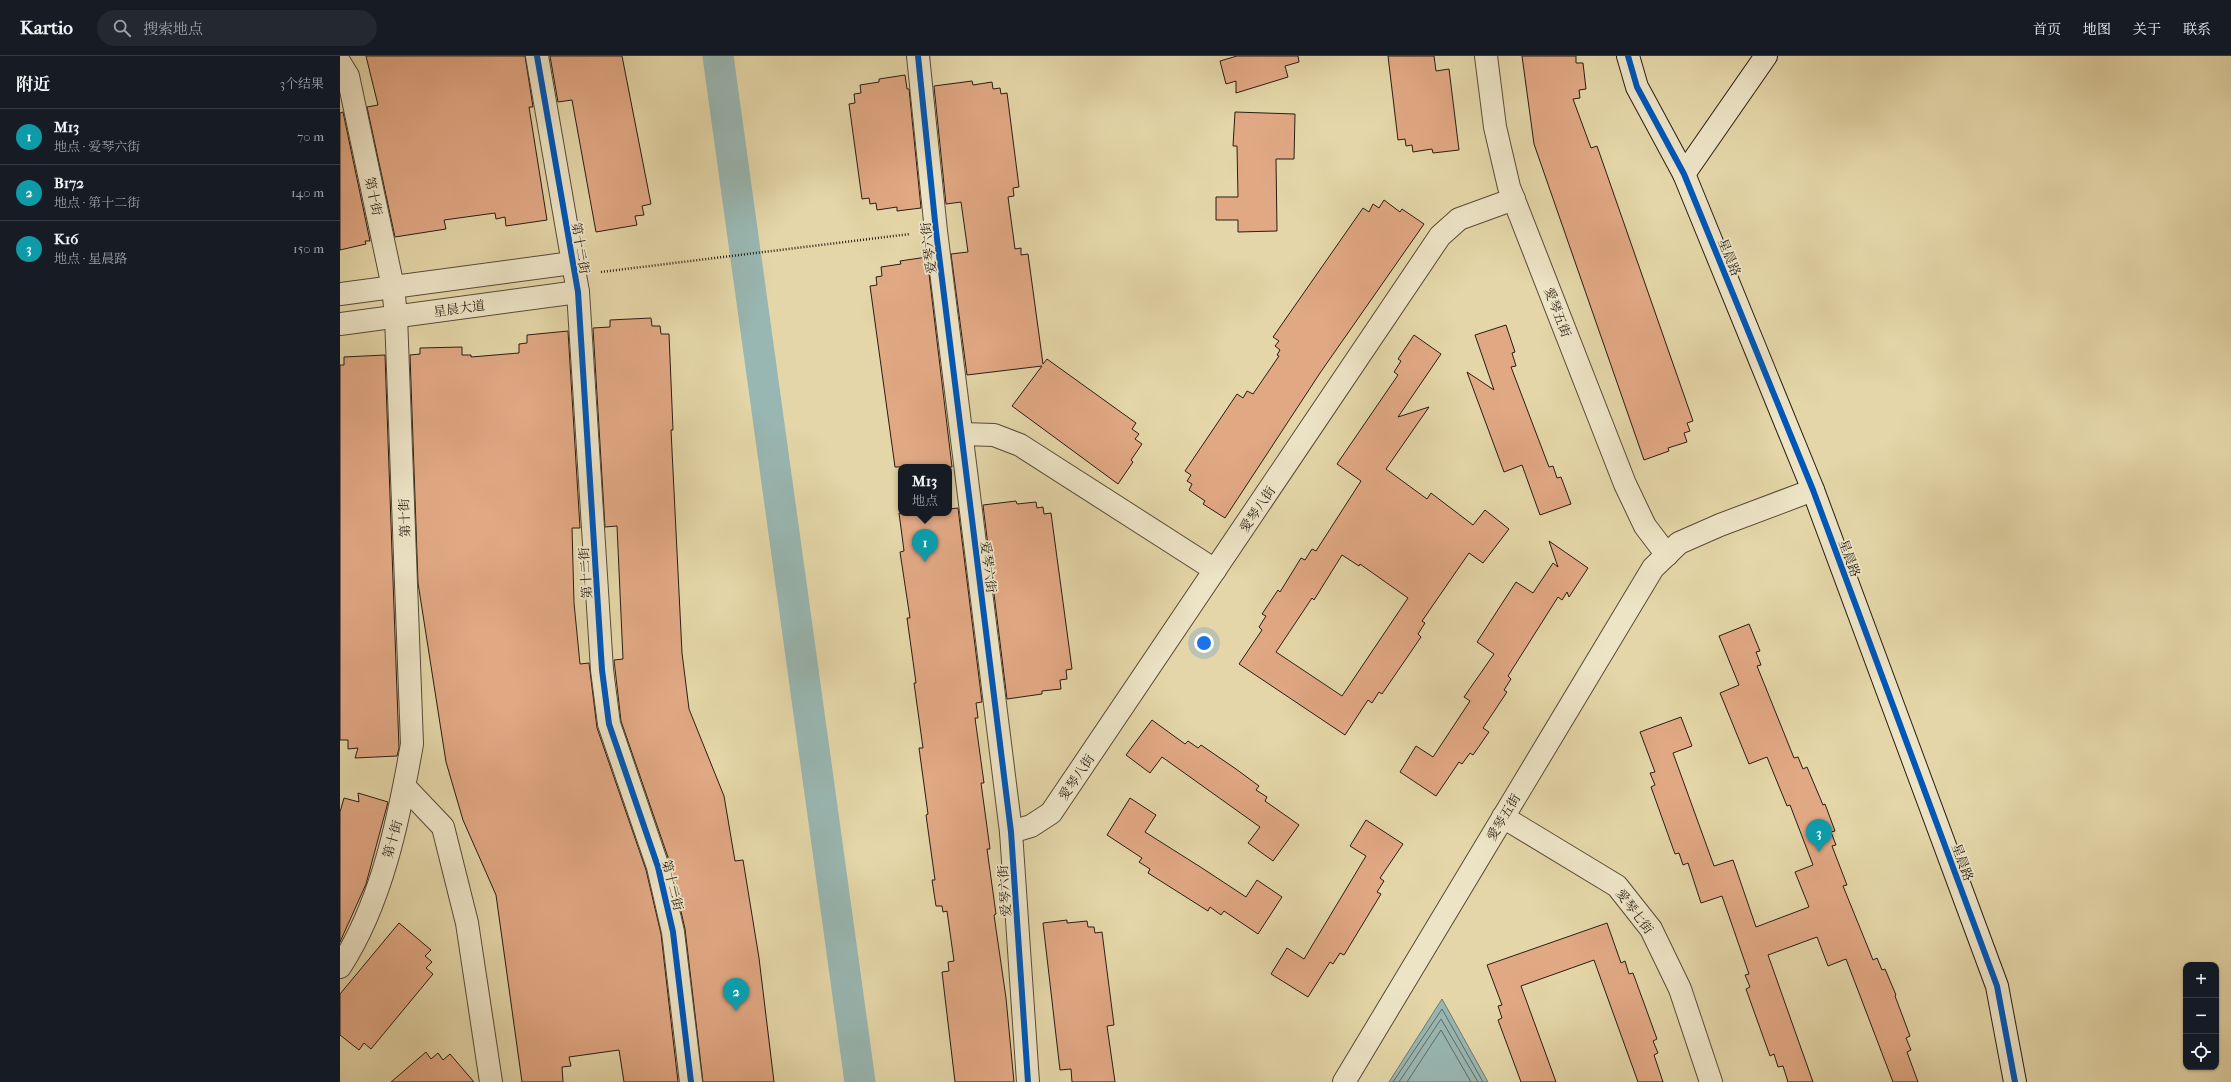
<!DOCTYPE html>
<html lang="zh">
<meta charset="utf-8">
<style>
:root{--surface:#171b24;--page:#242831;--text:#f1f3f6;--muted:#9ea1a6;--line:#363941;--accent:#1a73e8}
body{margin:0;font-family:"IM FELL French Canon","Noto Serif SC",serif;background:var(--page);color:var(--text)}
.controls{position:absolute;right:12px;bottom:12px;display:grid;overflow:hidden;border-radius:8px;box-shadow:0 1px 3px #0004}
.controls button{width:36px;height:36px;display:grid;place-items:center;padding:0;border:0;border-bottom:1px solid var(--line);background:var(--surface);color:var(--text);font:20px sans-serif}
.you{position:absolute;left:864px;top:587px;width:14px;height:14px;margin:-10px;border:3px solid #fff;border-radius:50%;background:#1a73e8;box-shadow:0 0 0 6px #1a73e833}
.badge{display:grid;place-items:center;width:26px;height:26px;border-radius:50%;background:var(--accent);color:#fff;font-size:13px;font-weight:700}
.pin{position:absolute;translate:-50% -33px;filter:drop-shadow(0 1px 2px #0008)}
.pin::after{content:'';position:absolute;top:21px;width:14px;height:12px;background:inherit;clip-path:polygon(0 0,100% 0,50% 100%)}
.popup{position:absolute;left:558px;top:408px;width:54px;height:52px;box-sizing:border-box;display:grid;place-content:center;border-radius:8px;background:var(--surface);filter:drop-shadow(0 1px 3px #0005);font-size:13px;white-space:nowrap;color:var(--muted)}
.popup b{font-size:15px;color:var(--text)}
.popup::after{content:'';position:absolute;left:50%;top:100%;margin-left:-8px;border:8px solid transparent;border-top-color:var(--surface)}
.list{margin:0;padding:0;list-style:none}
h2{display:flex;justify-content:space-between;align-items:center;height:52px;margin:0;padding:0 16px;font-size:17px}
h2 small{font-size:13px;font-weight:400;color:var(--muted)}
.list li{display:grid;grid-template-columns:26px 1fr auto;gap:12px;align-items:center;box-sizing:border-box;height:56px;padding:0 16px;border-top:1px solid var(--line)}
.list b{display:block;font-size:15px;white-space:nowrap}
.list p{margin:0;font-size:13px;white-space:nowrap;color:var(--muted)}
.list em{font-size:13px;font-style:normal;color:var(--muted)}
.icon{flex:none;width:22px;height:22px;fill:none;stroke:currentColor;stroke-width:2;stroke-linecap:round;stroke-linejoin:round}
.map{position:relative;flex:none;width:1891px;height:1026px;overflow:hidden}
header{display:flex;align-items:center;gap:24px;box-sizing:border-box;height:56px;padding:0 20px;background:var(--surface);border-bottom:1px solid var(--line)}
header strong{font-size:19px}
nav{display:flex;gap:22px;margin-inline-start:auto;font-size:14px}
.search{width:280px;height:36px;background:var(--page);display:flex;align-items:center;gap:10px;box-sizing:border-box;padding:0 14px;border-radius:22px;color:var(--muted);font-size:15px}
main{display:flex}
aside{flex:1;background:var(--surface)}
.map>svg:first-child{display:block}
.water{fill:#99b7b2;stroke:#6c7972}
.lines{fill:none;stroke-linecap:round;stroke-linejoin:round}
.shore{stroke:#616a62;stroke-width:1}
.canal{stroke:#99b7b2;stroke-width:31}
.building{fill:#e1a884;stroke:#291d12;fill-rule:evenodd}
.street-casing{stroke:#584b38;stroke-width:24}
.secondary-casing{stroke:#291d12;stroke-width:24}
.path{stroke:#291d12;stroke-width:2.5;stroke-dasharray:1 2;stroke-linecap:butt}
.street{stroke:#ede4c6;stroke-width:22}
.secondary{stroke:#ede4c6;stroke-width:22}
.cycleway-casing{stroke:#ede4c6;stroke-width:8}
.cycleway{stroke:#0057b8;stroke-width:6}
.labels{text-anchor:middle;stroke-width:3.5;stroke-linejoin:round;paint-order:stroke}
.street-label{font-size:13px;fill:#291d12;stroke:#ede4c6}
</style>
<header>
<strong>Kartio</strong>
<div class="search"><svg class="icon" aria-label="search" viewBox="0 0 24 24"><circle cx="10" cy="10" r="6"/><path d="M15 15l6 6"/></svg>搜索地点</div>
<nav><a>首页</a><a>地图</a><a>关于</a><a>联系</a></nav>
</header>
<main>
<aside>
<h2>附近<small>3个结果</small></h2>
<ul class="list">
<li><span class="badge" style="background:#0f9aa8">1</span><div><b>M13</b><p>地点 · 爱琴六街</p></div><em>70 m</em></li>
<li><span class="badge" style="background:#0f9aa8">2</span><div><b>B172</b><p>地点 · 第十二街</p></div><em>140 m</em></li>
<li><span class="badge" style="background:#0f9aa8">3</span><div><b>K16</b><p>地点 · 星晨路</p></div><em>150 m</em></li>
</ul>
</aside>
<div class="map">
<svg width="1891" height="1026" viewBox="0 0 1891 1026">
<rect width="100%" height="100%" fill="#e4d6a8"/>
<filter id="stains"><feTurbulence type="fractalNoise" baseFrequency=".005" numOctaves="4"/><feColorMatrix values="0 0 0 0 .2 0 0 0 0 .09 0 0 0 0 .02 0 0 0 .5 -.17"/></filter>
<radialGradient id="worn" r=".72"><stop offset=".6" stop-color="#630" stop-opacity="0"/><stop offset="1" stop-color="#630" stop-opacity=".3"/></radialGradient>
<path class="water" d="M 1102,943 L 1148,1026 L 1049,1026 Z"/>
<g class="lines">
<g class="shore">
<path d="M 1053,1026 L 1102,953 L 1143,1026"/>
<path d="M 1059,1026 L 1101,963 L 1138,1026"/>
<path d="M 1067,1026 L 1101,974 L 1131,1026"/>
</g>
<path class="canal" d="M 378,0 L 520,1026"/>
</g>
<g class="building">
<path d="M 26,0 L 185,0 L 193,51 L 189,51 L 207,164 L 166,170 L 165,161 L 156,163 L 155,157 L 104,164 L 106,173 L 55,181 L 27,51 L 38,49 Z"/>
<path d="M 210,0 L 282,0 L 311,148 L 302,150 L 304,159 L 295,160 L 297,169 L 256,176 L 232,44 L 218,46 Z"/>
<path d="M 897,0 L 958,0 L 959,6 L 945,10 L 948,21 L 896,37 L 896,25 L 886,28 L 880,5 Z"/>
<path d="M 1048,0 L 1094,0 L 1096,15 L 1109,13 L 1119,94 L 1093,97 L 1092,93 L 1073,96 L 1072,89 L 1066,90 L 1065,83 L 1058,84 Z"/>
<path d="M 1182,0 L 1236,0 L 1236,7 L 1243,7 L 1246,33 L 1239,34 L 1240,42 L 1233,43 L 1251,92 L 1257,90 L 1353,365 L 1347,367 L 1350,375 L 1344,377 L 1347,386 L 1328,392 L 1329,395 L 1304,404 L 1194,88 Z"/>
<path d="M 565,19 L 567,33 L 569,33 L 581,152 L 557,155 L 557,151 L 537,154 L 536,147 L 530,148 L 529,142 L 522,143 L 509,48 L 515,47 L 514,38 L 521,37 L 520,29 L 539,26 L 539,23 Z"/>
<path d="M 632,25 L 633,29 L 652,26 L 653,33 L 660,32 L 661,38 L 667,37 L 679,131 L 673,132 L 674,140 L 668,141 L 675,193 L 681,192 L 681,199 L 688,198 L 703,308 L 707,303 L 796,367 L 792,373 L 799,378 L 795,383 L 802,388 L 791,404 L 793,406 L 778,428 L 672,350 L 702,310 L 627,319 L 611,198 L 628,196 L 621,146 L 606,148 L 594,30 Z"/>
<path d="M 3,56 L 30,185 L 25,185 L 26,188 L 0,194 L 0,57 Z"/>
<path d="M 895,56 L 955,58 L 954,103 L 936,103 L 937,175 L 898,176 L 898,164 L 876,164 L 876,141 L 898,141 L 897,90 L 893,90 Z"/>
<path d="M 1044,144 L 1060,156 L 1062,153 L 1084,168 L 980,317 L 885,462 L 863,448 L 865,445 L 849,434 L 852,428 L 847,425 L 851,419 L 845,415 L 897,338 L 903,342 L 907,335 L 913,338 L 939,300 L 937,299 L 940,294 L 935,290 L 939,285 L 933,281 L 1023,152 L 1029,156 L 1033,148 L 1039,152 Z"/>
<path d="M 587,201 L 612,411 L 555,411 L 530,230 L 537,229 L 536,221 L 542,220 L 541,211 L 561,208 L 560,205 Z"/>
<path d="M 311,262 L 312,270 L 320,270 L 321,278 L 329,278 L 333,374 L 331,374 L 342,597 L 349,653 L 384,740 L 395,805 L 403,804 L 419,902 L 434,1026 L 363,1026 L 345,873 L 330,807 L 281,665 L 274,604 L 283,603 L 277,470 L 265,471 L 253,272 L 270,271 L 270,264 Z"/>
<path d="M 1166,269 L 1175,296 L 1172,297 L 1176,310 L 1171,311 L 1209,411 L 1213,410 L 1217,422 L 1221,421 L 1231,448 L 1200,459 L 1182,409 L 1164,416 L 1127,316 L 1154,334 L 1135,279 Z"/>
<path d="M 228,275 L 240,472 L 232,472 L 234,547 L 240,608 L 249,607 L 257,672 L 306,814 L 321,878 L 338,1026 L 284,1026 L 279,994 L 229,1001 L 231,1010 L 222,1011 L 223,1026 L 182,1026 L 156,839 L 123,764 L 106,706 L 78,527 L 70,299 L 80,298 L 80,292 L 122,291 L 122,299 L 131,299 L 131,301 L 179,297 L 179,288 L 187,287 L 187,279 Z"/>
<path d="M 1074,279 L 1101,298 L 1058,361 L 1089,351 L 1046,413 L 1087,443 L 1091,437 L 1133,469 L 1145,454 L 1169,473 L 1143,507 L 1129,497 L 1082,565 L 1085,567 L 1078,578 L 1081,581 L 1042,638 L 1039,636 L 1032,647 L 1028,644 L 1005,679 L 899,608 L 922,574 L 919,571 L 926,560 L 922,558 L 938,534 L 940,536 L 961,502 L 965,504 L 972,493 L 976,495 L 1021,425 L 997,408 L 1058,319 L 1054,316 L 1061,305 L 1058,303 ZM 1002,499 L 1019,510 L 1020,508 L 1068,542 L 1002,640 L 936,596 L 972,542 L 974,544 Z"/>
<path d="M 45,299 L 59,692 L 57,700 L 15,702 L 18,692 L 8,693 L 8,684 L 0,684 L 0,309 L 4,309 L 4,301 Z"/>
<path d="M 676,445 L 677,448 L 696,446 L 697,452 L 703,451 L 704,458 L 711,457 L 732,613 L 726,614 L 727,623 L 720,624 L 721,633 L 702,635 L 702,638 L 667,643 L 643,449 Z"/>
<path d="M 618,452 L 642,646 L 636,647 L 638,662 L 635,662 L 644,727 L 641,727 L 650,793 L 647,793 L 656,858 L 654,859 L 666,942 L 674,1026 L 615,1026 L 602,916 L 609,915 L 608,906 L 614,905 L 607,855 L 603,856 L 602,850 L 596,850 L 592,824 L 595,824 L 586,759 L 588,758 L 579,692 L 583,692 L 574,627 L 576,627 L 567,562 L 570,562 L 560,496 L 564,495 L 559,457 L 609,457 L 609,453 Z"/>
<path d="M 1209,485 L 1248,512 L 1229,541 L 1227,536 L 1222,544 L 1218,541 L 1168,620 L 1171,623 L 1164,634 L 1167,636 L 1143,672 L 1149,676 L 1133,699 L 1130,697 L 1122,708 L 1119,706 L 1096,740 L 1060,716 L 1076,690 L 1093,701 L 1130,645 L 1124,641 L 1154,598 L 1137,586 L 1176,526 L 1193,537 L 1213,507 L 1218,511 Z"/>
<path d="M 1409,568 L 1420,595 L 1416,596 L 1421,609 L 1417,610 L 1454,702 L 1458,701 L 1463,713 L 1467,711 L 1483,749 L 1485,748 L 1495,775 L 1491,776 L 1496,789 L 1492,790 L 1507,829 L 1503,830 L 1533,904 L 1537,902 L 1542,914 L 1545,913 L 1556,939 L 1555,940 L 1570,980 L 1566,982 L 1571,994 L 1567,996 L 1578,1026 L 1553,1026 L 1506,903 L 1488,910 L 1477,881 L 1428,899 L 1473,1026 L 1448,1026 L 1443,1010 L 1438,1011 L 1434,998 L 1430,1000 L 1406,933 L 1410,931 L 1405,919 L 1409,918 L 1382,840 L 1361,847 L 1348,807 L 1343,809 L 1339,797 L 1335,798 L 1311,731 L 1315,729 L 1310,717 L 1315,716 L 1300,676 L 1341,661 L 1352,690 L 1333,697 L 1374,810 L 1393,804 L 1416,871 L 1469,851 L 1455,816 L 1473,809 L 1450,749 L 1447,750 L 1427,701 L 1409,708 L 1380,637 L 1399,629 L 1379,580 Z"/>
<path d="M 812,664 L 845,688 L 848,685 L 858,692 L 861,689 L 896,713 L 919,730 L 916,734 L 927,741 L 925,745 L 959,769 L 933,805 L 908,787 L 920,771 L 822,701 L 810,717 L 786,699 Z"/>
<path d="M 18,737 L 48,746 L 26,828 L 0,886 L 0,756 L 4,742 L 19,746 Z"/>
<path d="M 790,742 L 816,759 L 805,776 L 862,812 L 906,841 L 917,824 L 942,841 L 918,878 L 884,855 L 881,859 L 870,851 L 868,855 L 808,817 L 810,813 L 799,806 L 802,802 L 767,779 Z"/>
<path d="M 1026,764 L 1063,788 L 1040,822 L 1044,825 L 1037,836 L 1041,838 L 1004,899 L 1000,897 L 993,908 L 990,906 L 968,941 L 931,918 L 947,892 L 964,903 L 1026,800 L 1010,790 Z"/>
<path d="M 727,864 L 727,867 L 747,865 L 748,871 L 754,871 L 755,877 L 762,876 L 774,969 L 767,970 L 775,1026 L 732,1026 L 731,1013 L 720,1014 L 703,867 Z"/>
<path d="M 59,867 L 91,894 L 85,900 L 92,906 L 86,912 L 93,918 L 31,993 L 24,987 L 19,994 L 0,979 L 0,938 Z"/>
<path d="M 1267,867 L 1281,907 L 1285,905 L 1289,918 L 1293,917 L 1317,983 L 1313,985 L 1318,997 L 1314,999 L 1323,1026 L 1298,1026 L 1254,904 L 1181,930 L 1216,1026 L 1181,1026 L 1158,964 L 1162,962 L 1158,950 L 1162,949 L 1147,909 Z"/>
<path d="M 86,996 L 91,1003 L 98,997 L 103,1004 L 110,998 L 134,1026 L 51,1026 Z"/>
</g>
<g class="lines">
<g class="street-casing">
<g id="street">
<path d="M 197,0 L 238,236 L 262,614 L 269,668 L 318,811 L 333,876 L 351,1026"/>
<path d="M 578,0 L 596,175 L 671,776 L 688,1026"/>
<path d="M 1146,0 L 1155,71 L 1169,131 L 1285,428 L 1305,470 L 1327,499"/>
<path d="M 0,7 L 8,20 L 53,231 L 56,260 L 72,688 C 59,762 42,847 0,911"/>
<path d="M 0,238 L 232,207"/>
<path d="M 0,268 L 238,236"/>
<path d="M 622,378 L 654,379 L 680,389 L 875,514"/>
<path d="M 65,731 L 103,771 L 127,867 L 151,1026"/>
<path d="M 1163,761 L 1277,830 L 1311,873 L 1340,933 L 1371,1026"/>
<path d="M 671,776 L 691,770 L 711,757 L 1100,180 L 1119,163 L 1174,143"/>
<path d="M 1004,1026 L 1313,512 L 1339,487 L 1380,469 L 1473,434"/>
</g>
</g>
<g class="secondary-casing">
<g id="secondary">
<path d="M 1288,0 L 1297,31 L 1344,118 L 1473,434 L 1657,930 L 1675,1026"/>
<path d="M 1344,118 L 1426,0"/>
</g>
</g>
<path class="path" d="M 261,216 L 570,178"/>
<use href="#street" class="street"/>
<use href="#secondary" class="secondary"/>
<g class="cycleway-casing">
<g id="cycleway">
<path d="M 197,0 L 238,236 L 262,614 L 269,668 L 318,811 L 333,876 L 351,1026"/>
<path d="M 578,0 L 596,175 L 671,776 L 688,1026"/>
<path d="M 1288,0 L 1297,31 L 1344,118 L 1473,434 L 1657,930 L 1675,1026"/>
</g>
</g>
<use href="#cycleway" class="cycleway"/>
</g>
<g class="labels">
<g class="street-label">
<text transform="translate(34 140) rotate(78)" y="5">第十街</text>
<text transform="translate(241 192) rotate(80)" y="5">第十二街</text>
<text transform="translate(588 192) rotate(-97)" y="5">爱琴六街</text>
<text transform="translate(1390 201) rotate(68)" y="5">星晨路</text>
<text transform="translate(119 252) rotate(-8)" y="5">星晨大道</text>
<text transform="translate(1218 256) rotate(69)" y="5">愛琴五街</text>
<text transform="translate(917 453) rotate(-56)" y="5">愛琴八街</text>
<text transform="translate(64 462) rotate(-92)" y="5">第十街</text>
<text transform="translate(1510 502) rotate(70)" y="5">星晨路</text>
<text transform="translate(649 511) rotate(83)" y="5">爱琴六街</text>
<text transform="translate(245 517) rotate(-94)" y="5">第十二街</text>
<text transform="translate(736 721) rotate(-56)" y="5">愛琴八街</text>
<text transform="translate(1163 761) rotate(-59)" y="5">愛琴五街</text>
<text transform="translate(52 783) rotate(-74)" y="5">第十街</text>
<text transform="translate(1623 806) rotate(70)" y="5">星晨路</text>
<text transform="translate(333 829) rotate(76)" y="5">第十二街</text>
<text transform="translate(664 835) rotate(-94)" y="5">爱琴六街</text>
<text transform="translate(1295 855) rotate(53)" y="5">愛琴七街</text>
</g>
</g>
<rect width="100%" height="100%" filter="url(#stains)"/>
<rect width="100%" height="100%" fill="url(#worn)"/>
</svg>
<div class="controls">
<button>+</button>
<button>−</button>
<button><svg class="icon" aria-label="locate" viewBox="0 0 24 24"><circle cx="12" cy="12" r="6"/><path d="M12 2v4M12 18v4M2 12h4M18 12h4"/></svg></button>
</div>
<div class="you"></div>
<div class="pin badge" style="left:585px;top:506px;background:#0f9aa8">1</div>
<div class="popup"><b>M13</b>地点</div>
<div class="pin badge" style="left:396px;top:955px;background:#0f9aa8">2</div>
<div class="pin badge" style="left:1479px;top:796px;background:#0f9aa8">3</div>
</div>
</main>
